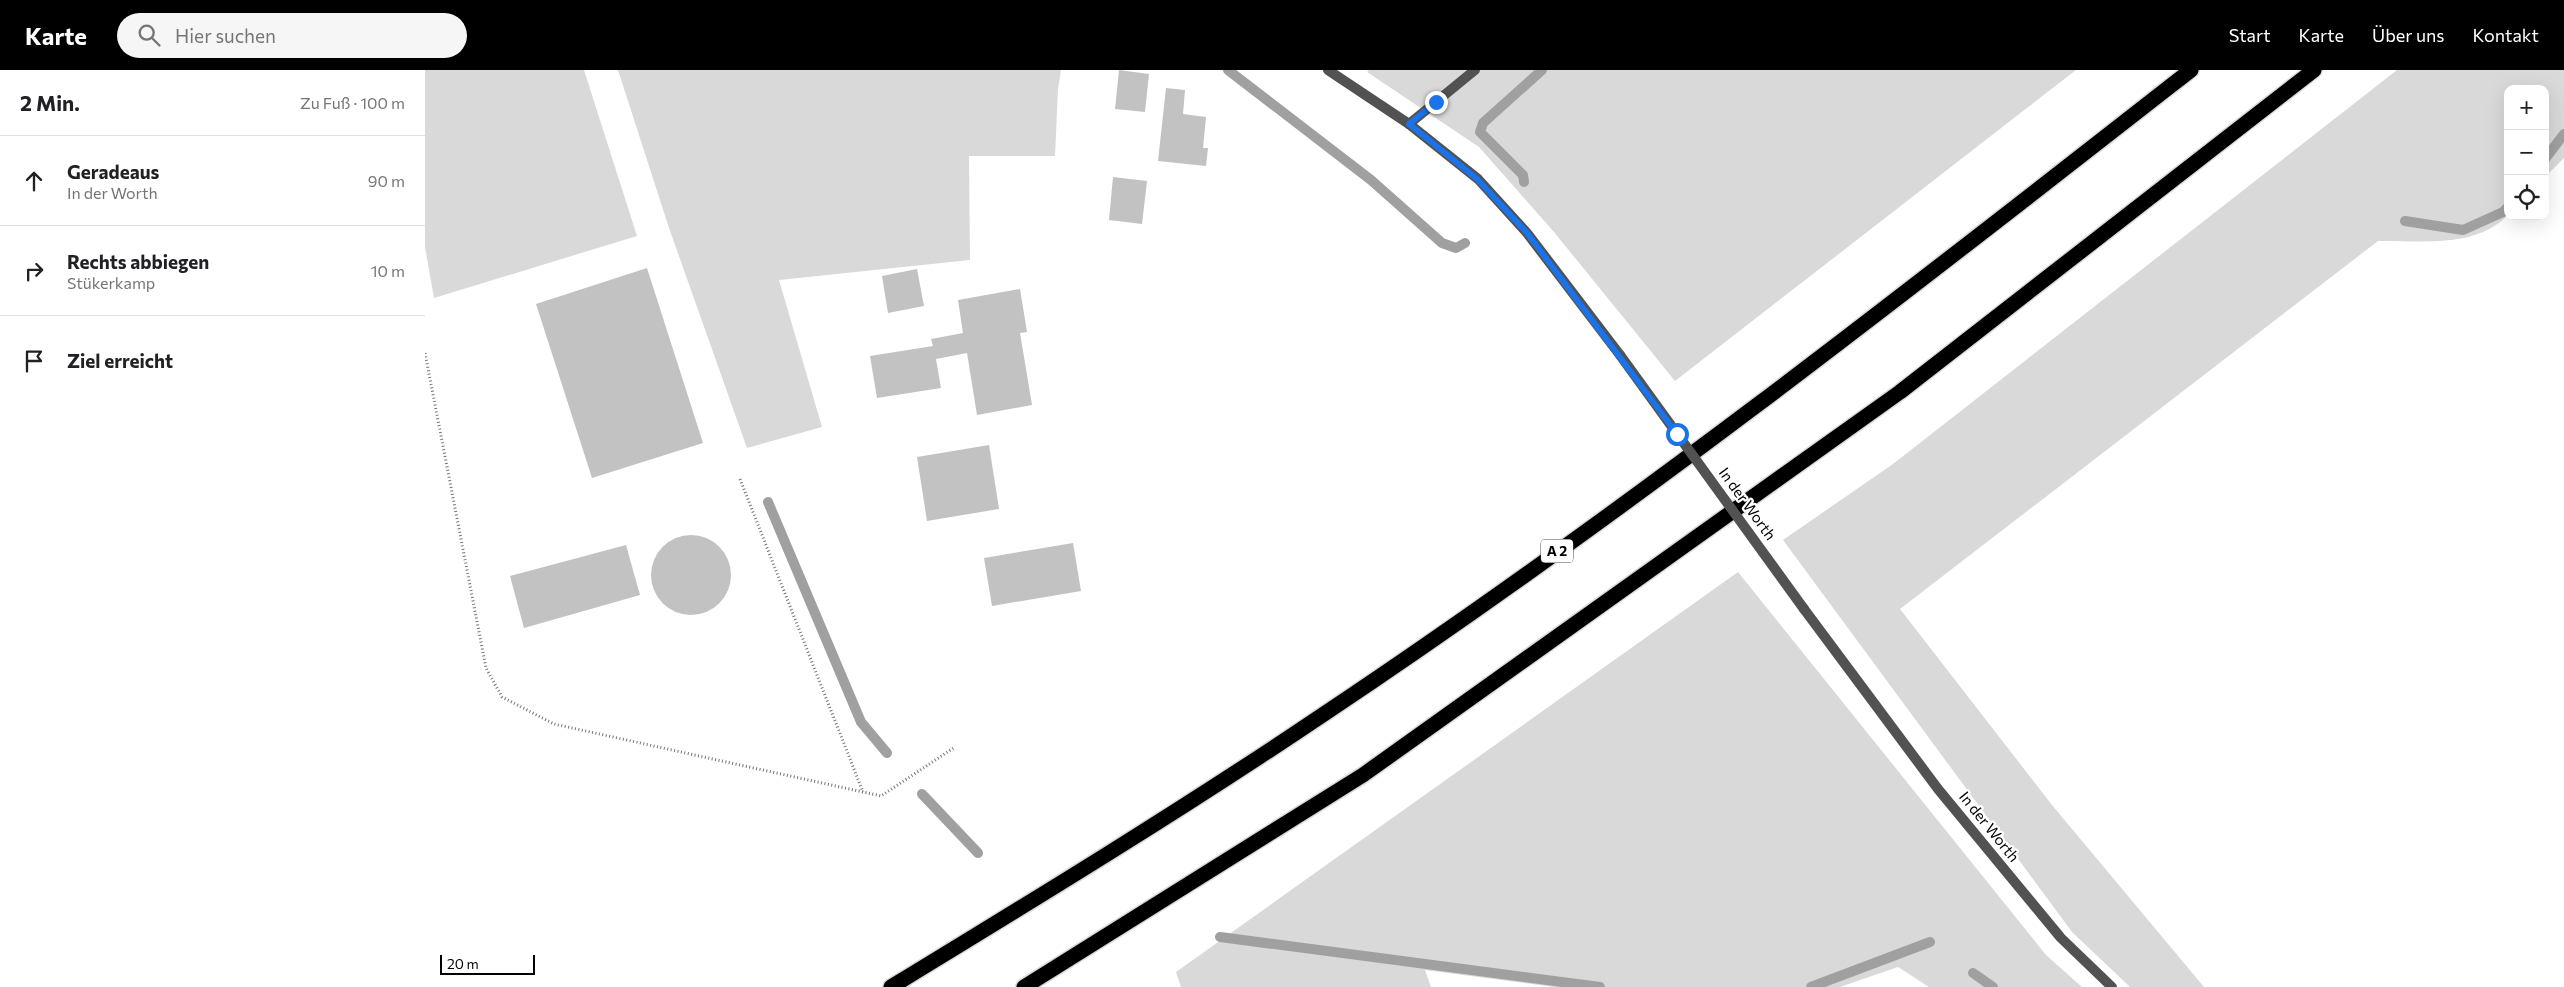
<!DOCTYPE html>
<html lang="de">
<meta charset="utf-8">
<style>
:root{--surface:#fff;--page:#f6f6f6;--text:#202124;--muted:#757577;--line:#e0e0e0;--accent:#000}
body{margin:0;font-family:Commissioner,sans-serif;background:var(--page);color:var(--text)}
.controls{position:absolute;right:15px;top:15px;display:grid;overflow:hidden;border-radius:10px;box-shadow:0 5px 20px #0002}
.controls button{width:45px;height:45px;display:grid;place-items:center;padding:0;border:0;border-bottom:1px solid var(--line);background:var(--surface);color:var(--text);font:25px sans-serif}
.scale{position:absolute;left:15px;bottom:12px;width:95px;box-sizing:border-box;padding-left:5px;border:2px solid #000;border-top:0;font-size:14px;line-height:18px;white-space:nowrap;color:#000;-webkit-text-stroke:4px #fff;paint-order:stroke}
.stop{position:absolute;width:15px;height:15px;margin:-11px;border:4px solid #1a73e8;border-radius:50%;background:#fff}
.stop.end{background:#1a73e8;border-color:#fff;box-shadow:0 1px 5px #0008}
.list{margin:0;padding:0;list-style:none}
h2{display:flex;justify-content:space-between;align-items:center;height:65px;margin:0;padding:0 20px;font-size:21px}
h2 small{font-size:16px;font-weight:400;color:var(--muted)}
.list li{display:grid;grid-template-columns:32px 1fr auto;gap:15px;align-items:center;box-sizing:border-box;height:90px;padding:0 20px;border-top:1px solid var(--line)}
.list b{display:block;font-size:19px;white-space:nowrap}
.list p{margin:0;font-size:16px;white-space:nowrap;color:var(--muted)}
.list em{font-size:16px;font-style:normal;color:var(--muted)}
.icon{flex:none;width:28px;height:28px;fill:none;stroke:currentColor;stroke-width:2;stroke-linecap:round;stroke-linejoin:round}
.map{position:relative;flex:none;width:2139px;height:917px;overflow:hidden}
header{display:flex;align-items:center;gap:30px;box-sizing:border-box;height:70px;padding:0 25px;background:var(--accent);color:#fff}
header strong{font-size:24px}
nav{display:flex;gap:28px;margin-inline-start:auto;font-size:18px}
.search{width:350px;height:45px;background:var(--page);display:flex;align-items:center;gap:12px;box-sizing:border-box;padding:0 18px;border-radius:28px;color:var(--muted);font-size:19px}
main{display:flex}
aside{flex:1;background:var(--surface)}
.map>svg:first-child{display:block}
.green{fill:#d9d9d9}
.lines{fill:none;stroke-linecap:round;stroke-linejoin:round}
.stream{stroke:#a0a0a0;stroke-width:10}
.building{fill:#c2c2c2}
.motorway-casing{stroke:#dbdbdb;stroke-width:18}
.path{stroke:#747474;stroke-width:3;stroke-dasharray:1 2.5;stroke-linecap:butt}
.minor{stroke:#525252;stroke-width:10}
.motorway{stroke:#000;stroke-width:15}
.minor-bridge{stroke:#525252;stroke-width:10}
.route{stroke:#1a73e8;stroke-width:6}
.labels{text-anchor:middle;stroke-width:4.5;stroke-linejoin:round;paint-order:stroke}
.shield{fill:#fff;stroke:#4c4c4c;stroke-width:1}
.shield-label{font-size:14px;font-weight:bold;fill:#000}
.street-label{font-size:15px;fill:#000;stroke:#fff}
</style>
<header>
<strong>Karte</strong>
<div class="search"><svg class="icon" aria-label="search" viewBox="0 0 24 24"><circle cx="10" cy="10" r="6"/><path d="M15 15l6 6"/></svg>Hier suchen</div>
<nav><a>Start</a><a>Karte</a><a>Über uns</a><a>Kontakt</a></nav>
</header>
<main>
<aside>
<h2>2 Min.<small>Zu Fuß · 100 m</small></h2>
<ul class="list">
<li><svg class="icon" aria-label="ahead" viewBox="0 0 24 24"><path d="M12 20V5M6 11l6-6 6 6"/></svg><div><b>Geradeaus</b><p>In der Worth</p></div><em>90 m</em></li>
<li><svg class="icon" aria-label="right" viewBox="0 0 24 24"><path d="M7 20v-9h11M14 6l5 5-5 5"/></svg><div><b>Rechts abbiegen</b><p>Stükerkamp</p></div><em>10 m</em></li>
<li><svg class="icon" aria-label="arrive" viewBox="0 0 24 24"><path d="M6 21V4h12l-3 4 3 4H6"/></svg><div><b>Ziel erreicht</b></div></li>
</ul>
</aside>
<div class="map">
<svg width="2139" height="917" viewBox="0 0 2139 917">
<rect width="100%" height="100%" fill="#fff"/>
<g class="green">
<path d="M 0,0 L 159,0 L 212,166 L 9,228 L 0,177 Z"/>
<path d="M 193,0 L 636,0 L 633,19 L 630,86 L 544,86 L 545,190 L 354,210 L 397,357 L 322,378 L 244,158 Z"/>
<path d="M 944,0 L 1651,0 L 1250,311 L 1129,162 L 1054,77 L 942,2 Z"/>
<path d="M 1972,0 L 2139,0 L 2139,88 L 2120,107 L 2120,19 L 2083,19 L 2083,145 C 2050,179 1996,170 1953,171 L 1475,539 L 1627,735 L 1779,917 L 1705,917 L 1647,862 L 1358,470 L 1468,394 Z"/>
<path d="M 1313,502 L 1621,885 L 1657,917 L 1504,917 L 1473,897 L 1415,917 L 1130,917 L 1000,900 L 1006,917 L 756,917 L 751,902 Z"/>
</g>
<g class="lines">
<g class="stream">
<path d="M 803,0 L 946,110 L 1017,173 L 1031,178 L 1040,173"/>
<path d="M 2120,89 L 2139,64"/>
<path d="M 1099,112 L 1098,105 L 1055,62 L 1058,53 L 1117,0"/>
<path d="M 1980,151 L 2038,160 L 2078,142 L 2083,137"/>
<path d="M 343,432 L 436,652 L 462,683"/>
<path d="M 497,724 L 553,783"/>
<path d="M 795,867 L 1175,917"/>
<path d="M 1548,903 L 1568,917"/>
<path d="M 1386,917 L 1505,872"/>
</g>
</g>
<g class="building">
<path d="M 694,0 L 724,4 L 720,42 L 690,39 Z"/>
<path d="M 741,18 L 760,20 L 758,44 L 781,47 L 778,78 L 783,78 L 781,96 L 733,91 Z"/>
<path d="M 688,107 L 722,111 L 717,154 L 684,150 Z"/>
<path d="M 222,198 L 278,373 L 167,408 L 111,234 Z"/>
<path d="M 492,199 L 499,236 L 463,243 L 457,206 Z"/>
<path d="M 595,219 L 602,262 L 595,263 L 607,335 L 552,345 L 542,283 L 511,289 L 516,318 L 452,328 L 445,286 L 508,276 L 506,269 L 538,263 L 533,230 Z"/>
<path d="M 564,375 L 574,439 L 502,451 L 492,387 Z"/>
<circle cx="266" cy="505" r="40"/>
<path d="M 648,473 L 656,521 L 567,536 L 559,488 Z"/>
<path d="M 201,475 L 215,525 L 99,558 L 85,506 Z"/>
</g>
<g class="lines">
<g class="motorway-casing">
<g id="motorway">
<path d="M 466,917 C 612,828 758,739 899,644 C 1199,444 1482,222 1766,0"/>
<path d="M 599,917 L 938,705 L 1475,322 L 1889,0"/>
</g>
</g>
<g class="path">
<path d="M 0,283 L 61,598 L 77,627 L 129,654 L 456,726 L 530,677"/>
<path d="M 315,409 L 438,722"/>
</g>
<g class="minor">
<path d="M 903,0 L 984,54 L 1053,109 L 1102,163 L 1195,285"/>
<path d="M 984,54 L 1050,0"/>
<path d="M 1379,539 L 1513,719 L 1636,868 L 1687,917"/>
</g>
<use href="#motorway" class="motorway"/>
<path class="minor-bridge" d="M 1195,285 L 1379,539"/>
</g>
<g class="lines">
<path class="route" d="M 1011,32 L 984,54 L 1052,109 L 1102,163 L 1252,364"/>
</g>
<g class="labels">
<rect class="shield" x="1116" y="469.5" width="32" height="23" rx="4"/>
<g class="shield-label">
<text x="1132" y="486">A 2</text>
</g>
<g class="street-label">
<text transform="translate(1322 434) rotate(54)" y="5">In der Worth</text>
<text transform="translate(1564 757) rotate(51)" y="5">In der Worth</text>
</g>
</g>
</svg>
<div class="controls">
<button>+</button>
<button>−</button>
<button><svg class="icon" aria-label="locate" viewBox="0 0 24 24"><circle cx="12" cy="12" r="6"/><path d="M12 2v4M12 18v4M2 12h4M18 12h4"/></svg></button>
</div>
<div class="scale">20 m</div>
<div class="stop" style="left:1252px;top:364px"></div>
<div class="stop end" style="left:1011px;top:32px"></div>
</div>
</main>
